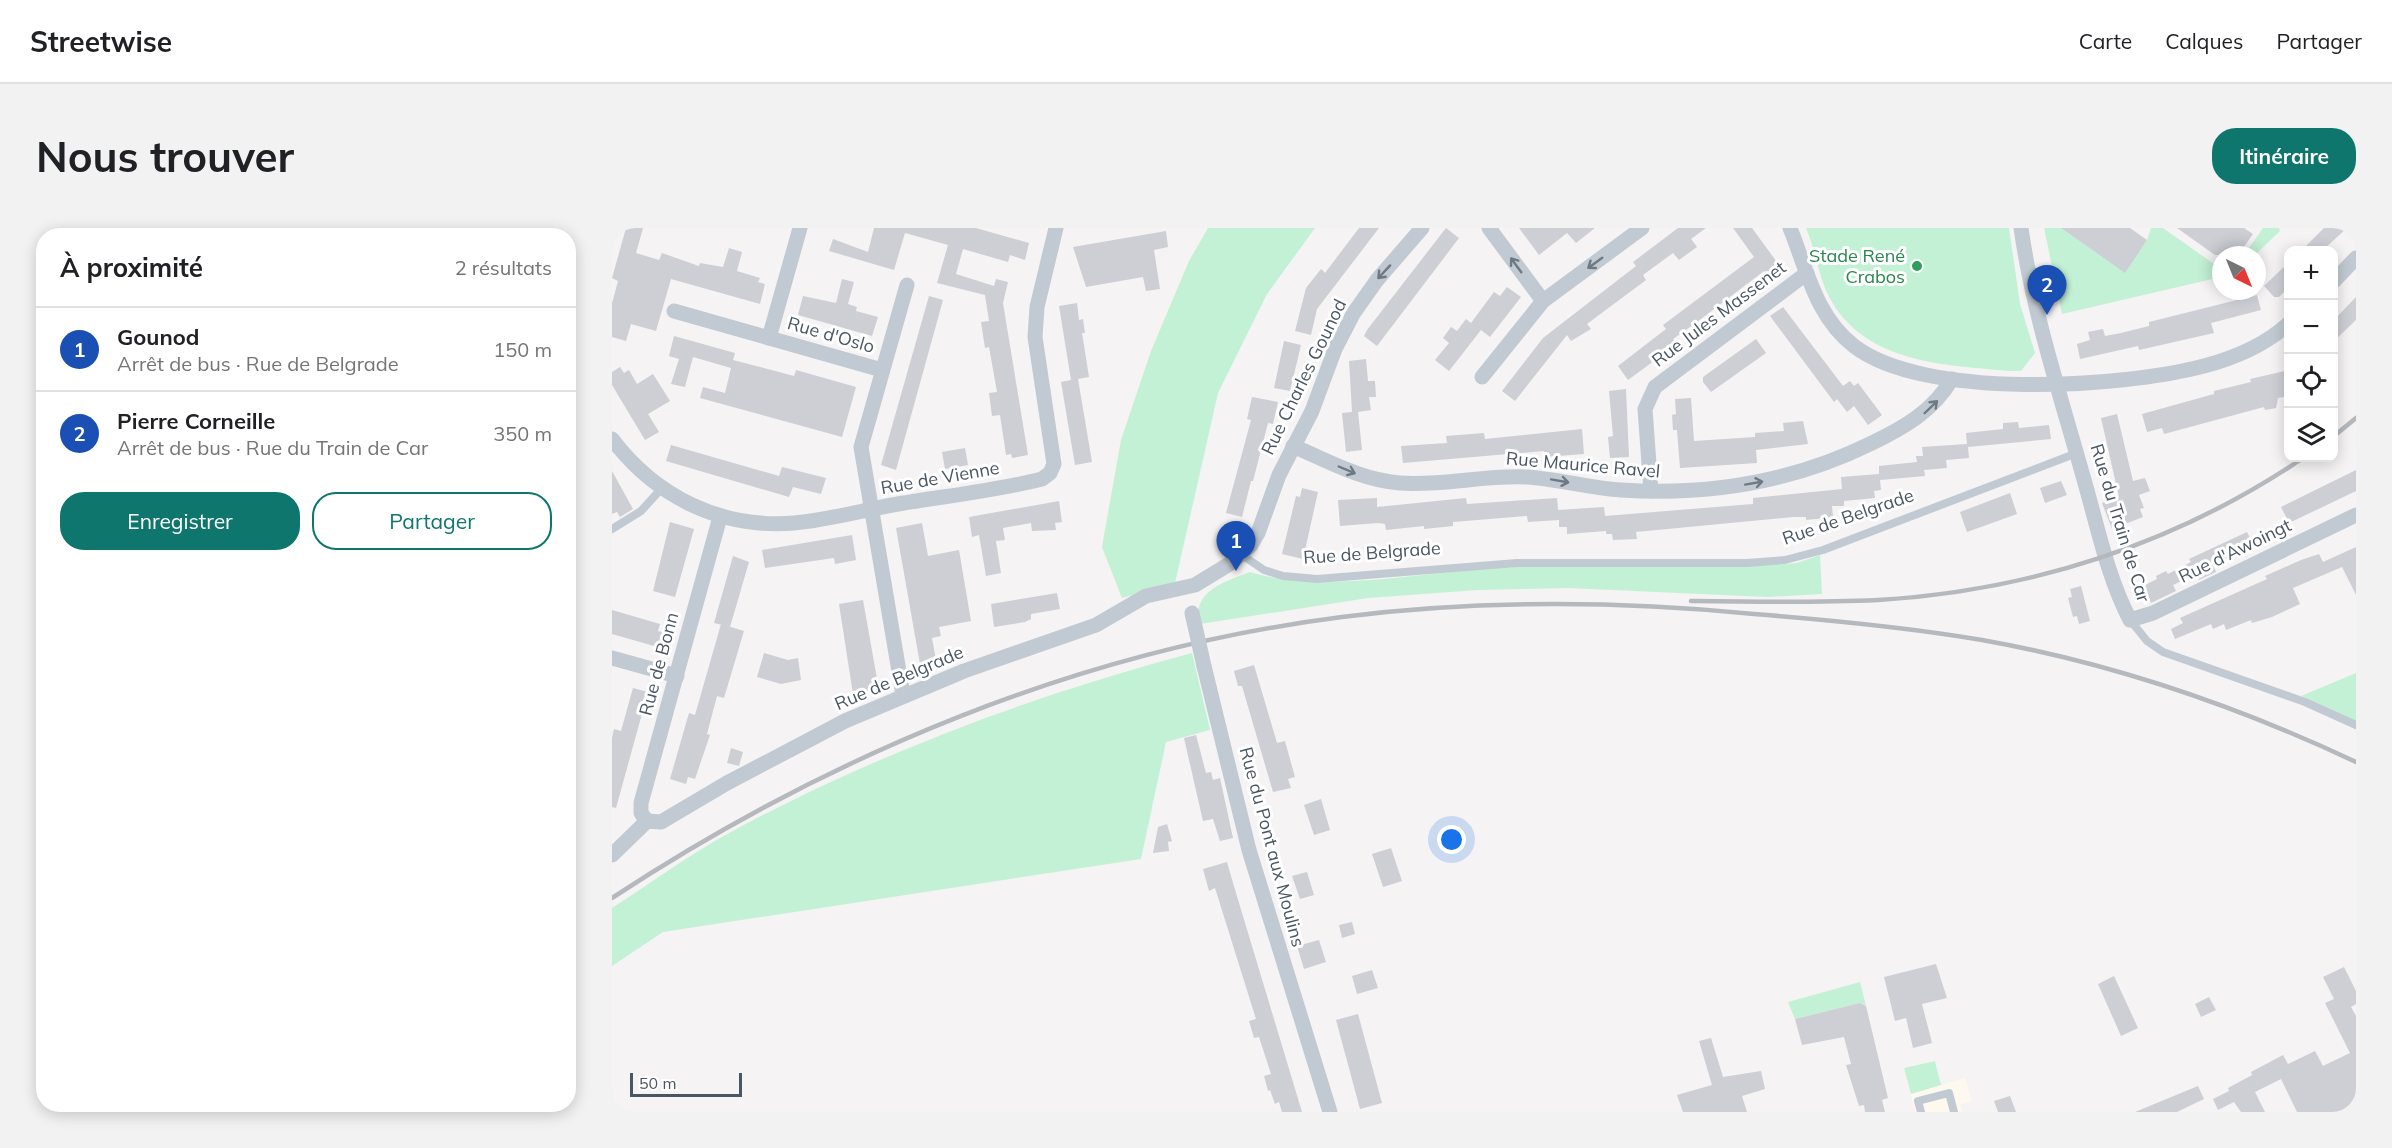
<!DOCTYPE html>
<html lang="fr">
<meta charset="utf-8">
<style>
:root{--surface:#fff;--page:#f2f2f2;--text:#202124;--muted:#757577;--line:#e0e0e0;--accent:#0f766e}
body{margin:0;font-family:Mulish,sans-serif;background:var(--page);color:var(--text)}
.controls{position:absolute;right:18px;top:18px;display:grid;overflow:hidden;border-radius:12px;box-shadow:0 3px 15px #0003}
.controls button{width:54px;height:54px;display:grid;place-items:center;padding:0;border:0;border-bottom:2px solid var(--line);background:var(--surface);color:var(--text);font:30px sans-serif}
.compass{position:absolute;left:1600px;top:18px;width:54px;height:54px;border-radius:50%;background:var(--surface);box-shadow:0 3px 15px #0003;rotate:137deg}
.scale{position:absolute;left:18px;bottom:15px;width:112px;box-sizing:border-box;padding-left:6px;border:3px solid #4a5661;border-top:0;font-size:16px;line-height:21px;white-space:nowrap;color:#4a5661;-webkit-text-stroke:4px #fff;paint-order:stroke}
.you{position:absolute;left:840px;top:612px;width:21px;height:21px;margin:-15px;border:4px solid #fff;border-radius:50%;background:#1a73e8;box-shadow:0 0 0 9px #1a73e833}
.badge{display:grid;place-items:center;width:39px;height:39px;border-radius:50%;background:var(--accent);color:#fff;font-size:20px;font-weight:700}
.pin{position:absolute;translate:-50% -50px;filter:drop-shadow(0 2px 3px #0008)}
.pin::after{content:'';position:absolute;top:32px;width:21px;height:18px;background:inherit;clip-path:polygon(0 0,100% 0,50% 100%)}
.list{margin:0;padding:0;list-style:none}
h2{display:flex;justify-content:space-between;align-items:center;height:78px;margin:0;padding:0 24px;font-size:26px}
h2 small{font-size:20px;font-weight:400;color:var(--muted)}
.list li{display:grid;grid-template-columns:39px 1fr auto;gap:18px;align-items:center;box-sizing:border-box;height:84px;padding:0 24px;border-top:2px solid var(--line)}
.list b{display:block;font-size:22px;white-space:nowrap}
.list p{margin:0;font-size:20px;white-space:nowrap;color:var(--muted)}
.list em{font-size:20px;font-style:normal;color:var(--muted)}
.actions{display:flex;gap:12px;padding:18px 24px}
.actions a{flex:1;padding:14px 0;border:2px solid var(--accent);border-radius:24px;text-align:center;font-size:21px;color:var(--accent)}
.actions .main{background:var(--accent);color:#fff}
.icon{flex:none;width:33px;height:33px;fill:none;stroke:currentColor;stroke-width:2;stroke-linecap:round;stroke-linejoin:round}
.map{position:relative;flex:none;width:1744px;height:884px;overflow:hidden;border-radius:24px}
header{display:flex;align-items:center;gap:36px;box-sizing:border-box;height:84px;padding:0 30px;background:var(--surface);border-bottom:2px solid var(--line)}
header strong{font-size:28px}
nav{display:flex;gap:33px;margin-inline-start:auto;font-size:21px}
.intro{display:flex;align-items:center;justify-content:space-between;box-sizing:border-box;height:144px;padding:0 36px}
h1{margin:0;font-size:42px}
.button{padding:15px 27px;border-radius:24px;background:var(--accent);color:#fff;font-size:21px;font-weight:700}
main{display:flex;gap:36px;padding:0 36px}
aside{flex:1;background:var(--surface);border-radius:24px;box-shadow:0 3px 15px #0003}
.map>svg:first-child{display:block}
.commercial{fill:#fdf9ef}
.green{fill:#c3f1d5}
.building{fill:#cdcfd5}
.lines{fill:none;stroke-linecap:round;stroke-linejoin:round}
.service{stroke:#c1cad2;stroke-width:8}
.minor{stroke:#c1cad2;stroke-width:15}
.rail{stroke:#b5b8bd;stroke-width:4.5}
.minor-bridge{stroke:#c1cad2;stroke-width:15}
.oneway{stroke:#6e7983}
.leisure-dot{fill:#2e9e5b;stroke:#fff;stroke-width:2}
.labels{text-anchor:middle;stroke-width:6;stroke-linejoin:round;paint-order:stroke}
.leisure-label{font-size:18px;fill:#27864d;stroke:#fff;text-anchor:end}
.street-label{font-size:18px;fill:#4a5661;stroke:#fff}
</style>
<header>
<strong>Streetwise</strong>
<nav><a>Carte</a><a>Calques</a><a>Partager</a></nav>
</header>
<div class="intro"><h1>Nous trouver</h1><a class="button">Itinéraire</a></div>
<main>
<aside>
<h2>À proximité<small>2 résultats</small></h2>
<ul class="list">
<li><span class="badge" style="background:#1a4fb4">1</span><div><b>Gounod</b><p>Arrêt de bus · Rue de Belgrade</p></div><em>150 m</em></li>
<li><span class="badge" style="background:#1a4fb4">2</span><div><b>Pierre Corneille</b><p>Arrêt de bus · Rue du Train de Car</p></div><em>350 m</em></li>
</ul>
<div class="actions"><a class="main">Enregistrer</a><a>Partager</a></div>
</aside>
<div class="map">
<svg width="1744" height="884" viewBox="0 0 1744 884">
<rect width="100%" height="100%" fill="#f5f3f3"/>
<path class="commercial" d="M 1323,833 L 1329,857 L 1353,850 L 1360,873 L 1348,877 L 1350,884 L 1303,884 L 1292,840 Z"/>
<g class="green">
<path d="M 596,0 L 703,0 L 655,66 L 606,165 L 563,355 L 510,370 L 490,319 L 509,212 L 539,123 L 577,33 Z"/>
<path d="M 1194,0 L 1397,0 L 1408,76 L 1423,125 L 1409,143 L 1398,143 C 1334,137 1257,136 1220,74 C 1207,53 1204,23 1194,0 Z"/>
<path d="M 1432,0 L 1449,0 L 1512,44 L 1535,12 L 1539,0 L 1551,0 L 1609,41 L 1609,49 L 1450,86 Z"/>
<path d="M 1651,0 L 1667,0 L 1668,3 L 1643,27 L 1632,27 Z"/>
<path d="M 1208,327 L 1210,366 L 1155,369 L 956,360 L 866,362 L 756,370 L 588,396 C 578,363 615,353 638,344 C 711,367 823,342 901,339 C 987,335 1074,340 1160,337 L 1185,335 Z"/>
<path d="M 580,425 L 598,502 L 554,514 L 529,631 L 51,704 L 0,738 L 0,680 C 39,655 78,626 119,604 C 265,525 420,468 580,425 Z"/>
<path d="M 1744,445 L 1744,493 L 1689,468 Z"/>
<path d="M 1248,754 L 1254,778 L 1248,775 L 1183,791 L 1176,774 Z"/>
<path d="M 1323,833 L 1329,857 L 1299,866 L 1292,840 Z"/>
</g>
<g class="building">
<path d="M 14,0 L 31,0 L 24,25 L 47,32 L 50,25 L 87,38 L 88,35 L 111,39 L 117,20 L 130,24 L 125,43 L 148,50 L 146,54 L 153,56 L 148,76 L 59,51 L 44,103 L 19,96 L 14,113 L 0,109 L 0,75 L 6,53 L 0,50 Z"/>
<path d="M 262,0 L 364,0 L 417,15 L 413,32 L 398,27 L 396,34 L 351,21 L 344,46 L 382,58 L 384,51 L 396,54 L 391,75 L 416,227 L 400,230 L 399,226 L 394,227 L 388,187 L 380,188 L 377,165 L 385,164 L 377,119 L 373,120 L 369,94 L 377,93 L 373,67 L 325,55 L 336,17 L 293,5 L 282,42 L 217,23 L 221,11 L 256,24 Z"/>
<path d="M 747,0 L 767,0 L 705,81 L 699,107 L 683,103 L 694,60 L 709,41 L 713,45 Z"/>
<path d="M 834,0 L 847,10 L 765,118 L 752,108 L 755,102 Z"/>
<path d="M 907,0 L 983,0 L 964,15 L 955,5 L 927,27 Z"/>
<path d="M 1066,0 L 1094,0 L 1079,11 L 1085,19 L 1067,32 L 1061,25 L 1031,47 L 1034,52 L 975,96 L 979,101 L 959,113 L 955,107 L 903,173 L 890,163 L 931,110 L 1024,38 L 1021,34 Z"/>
<path d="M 1121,0 L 1140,0 L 1167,37 L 1155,47 L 1152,43 L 1085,94 L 1061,111 L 1065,116 L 1016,152 L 1006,138 L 1054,101 L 1051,97 L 1142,29 Z"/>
<path d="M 1449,0 L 1518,0 L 1535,12 L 1513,45 Z"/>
<path d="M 1565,0 L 1632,0 L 1641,6 L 1626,27 L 1603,27 Z"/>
<path d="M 1712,0 L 1735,0 L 1711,22 L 1690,22 Z"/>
<path d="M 554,3 L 556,19 L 542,22 L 548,61 L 534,63 L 531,49 L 474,59 L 461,19 Z"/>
<path d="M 1677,34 L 1677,59 L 1667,69 L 1662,69 L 1652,58 Z"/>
<path d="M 230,51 L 242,54 L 236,76 L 245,79 L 244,83 L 266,89 L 260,108 L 186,87 L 191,68 L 224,75 Z"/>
<path d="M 895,59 L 909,69 L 878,109 L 869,102 L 837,143 L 823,132 L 837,115 L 831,110 L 839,99 L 845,103 L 854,91 L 859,95 L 882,64 L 888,68 Z"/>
<path d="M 1645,67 L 1649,82 L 1599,95 L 1602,105 L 1527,122 L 1526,118 L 1468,131 L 1465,116 L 1478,112 L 1476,104 L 1491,101 L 1493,108 L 1509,105 L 1537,98 L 1537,94 Z"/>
<path d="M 317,68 L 331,72 L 284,242 L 269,237 Z"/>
<path d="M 1744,69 L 1744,92 L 1722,113 L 1722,92 Z"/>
<path d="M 465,75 L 467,92 L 471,91 L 473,105 L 470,105 L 477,149 L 466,151 L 480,234 L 463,237 L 449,154 L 459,152 L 447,78 Z"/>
<path d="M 1171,79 L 1231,158 L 1238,153 L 1242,158 L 1246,155 L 1270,187 L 1256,197 L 1242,178 L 1235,184 L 1225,171 L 1222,174 L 1158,88 Z"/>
<path d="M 62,108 L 123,125 L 121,132 L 167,144 L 182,148 L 184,142 L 244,159 L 230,209 L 88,170 L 91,159 L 113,165 L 119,140 L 81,129 L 73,159 L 59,156 L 67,131 L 57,128 Z"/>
<path d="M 1144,111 L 1154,125 L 1099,164 L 1091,154 L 1091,149 Z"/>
<path d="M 672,113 L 689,117 L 678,163 L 662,160 Z"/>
<path d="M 754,131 L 756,153 L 763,153 L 764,169 L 757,169 L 759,182 L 746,184 L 750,222 L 734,224 L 730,185 L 740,184 L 737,133 Z"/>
<path d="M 8,139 L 12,145 L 17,142 L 25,156 L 41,146 L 58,173 L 36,186 L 47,204 L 33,212 L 0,157 L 0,144 Z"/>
<path d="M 1677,142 L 1677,168 L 1666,170 L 1664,180 L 1653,182 L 1652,179 L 1552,206 L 1550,200 L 1535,204 L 1530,186 L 1602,166 L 1602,163 L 1639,154 L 1638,151 Z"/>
<path d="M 1014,161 L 1017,229 L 998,230 L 996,209 L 1001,208 L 997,163 Z"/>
<path d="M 640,169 L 666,174 L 661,196 L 656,195 L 641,253 L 639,253 L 630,289 L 614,285 L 639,192 L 635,191 Z"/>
<path d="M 1079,170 L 1082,213 L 1143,209 L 1143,205 L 1172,203 L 1171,195 L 1191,193 L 1196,216 L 1144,222 L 1145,235 L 1068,240 L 1065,202 L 1061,202 L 1060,187 L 1064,186 L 1063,171 Z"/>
<path d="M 1505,186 L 1521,253 L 1533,250 L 1538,263 L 1527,267 L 1532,280 L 1528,281 L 1531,289 L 1500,301 L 1490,275 L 1507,269 L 1489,190 Z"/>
<path d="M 1406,194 L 1407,200 L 1437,197 L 1439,211 L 1356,219 L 1357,230 L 1334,232 L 1335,240 L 1312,242 L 1313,248 L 1268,252 L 1269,262 L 1262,263 L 1263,270 L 1232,273 L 1232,278 L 1220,278 L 1221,289 L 1194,292 L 1194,289 L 1181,289 L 1024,304 L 1025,311 L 1001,312 L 1000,306 L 994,306 L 994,303 L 955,306 L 955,299 L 947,299 L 947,292 L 916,294 L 915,288 L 841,294 L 841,298 L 812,301 L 812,298 L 774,302 L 773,296 L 766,295 L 728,298 L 726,272 L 765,270 L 765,279 L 854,270 L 855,276 L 945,270 L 947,291 L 946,282 L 992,279 L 993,288 L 1141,276 L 1141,270 L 1230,261 L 1229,249 L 1267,246 L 1267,238 L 1305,234 L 1304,228 L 1311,228 L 1310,219 L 1355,216 L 1354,205 L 1391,201 L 1391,195 Z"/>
<path d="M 970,201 L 972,226 L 933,229 L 932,223 L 791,235 L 789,218 L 835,215 L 834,208 L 872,205 L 873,211 Z"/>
<path d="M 59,217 L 167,248 L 170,239 L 214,250 L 209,266 L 181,259 L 177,269 L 54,233 Z"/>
<path d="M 353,220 L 356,237 L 333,241 L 330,224 Z"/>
<path d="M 1744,242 L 1744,263 L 1677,295 L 1669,279 Z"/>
<path d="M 0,243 L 21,281 L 8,289 L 5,284 L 0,286 Z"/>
<path d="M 1449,253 L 1455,267 L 1433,275 L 1428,260 Z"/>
<path d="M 690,260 L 706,264 L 691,331 L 670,326 L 684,268 L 688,269 Z"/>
<path d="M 1398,265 L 1405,286 L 1355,304 L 1348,284 Z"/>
<path d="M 447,273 L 450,294 L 443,295 L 444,302 L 420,303 L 419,295 L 391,300 L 393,312 L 384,313 L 389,345 L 374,348 L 367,307 L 360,309 L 357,289 Z"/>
<path d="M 58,294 L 82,301 L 63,369 L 41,363 Z"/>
<path d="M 310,295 L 316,328 L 347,322 L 359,393 L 327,399 L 329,408 L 320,410 L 324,432 L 308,436 L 284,300 Z"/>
<path d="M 1635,304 L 1642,318 L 1601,337 L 1604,344 L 1587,352 L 1584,346 L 1561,357 L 1564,363 L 1539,375 L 1531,358 L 1545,351 L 1544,348 L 1554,343 L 1556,346 L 1579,334 L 1577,331 Z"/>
<path d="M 240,307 L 244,332 L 223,336 L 222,330 L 153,340 L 150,322 Z"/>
<path d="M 1744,319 L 1744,367 L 1730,339 L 1681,360 L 1688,376 L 1660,389 L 1640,395 L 1639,392 L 1614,402 L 1612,396 L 1601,401 L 1599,396 L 1563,411 L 1559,401 L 1571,395 L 1568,390 L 1655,351 L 1653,348 L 1689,332 L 1707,326 L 1711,334 Z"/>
<path d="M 121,328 L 137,334 L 118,399 L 102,395 Z"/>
<path d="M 1469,358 L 1478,393 L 1467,396 L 1465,388 L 1461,389 L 1456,370 L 1460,369 L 1458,361 Z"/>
<path d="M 445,365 L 448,381 L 419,386 L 419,391 L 413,394 L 382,399 L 379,376 Z"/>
<path d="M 251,372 L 267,462 L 241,466 L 227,376 Z"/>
<path d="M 0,382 L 48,396 L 46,403 L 53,405 L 49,420 L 0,406 Z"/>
<path d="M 109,396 L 132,403 L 112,470 L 105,468 L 95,506 L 98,507 L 83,551 L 76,549 L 74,556 L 58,551 L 77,485 L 83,487 Z"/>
<path d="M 152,425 L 176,432 L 186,430 L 189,452 L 169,456 L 145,449 Z"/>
<path d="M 642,437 L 665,515 L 673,513 L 683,549 L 676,551 L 679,560 L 661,564 L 630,458 L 626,458 L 622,443 Z"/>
<path d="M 21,460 L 36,464 L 4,580 L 0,579 L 0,510 L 2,501 L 9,503 Z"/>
<path d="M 584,507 L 594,545 L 599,544 L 601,552 L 608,550 L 621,610 L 608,613 L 601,591 L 591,593 L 572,510 Z"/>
<path d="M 119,520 L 131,524 L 127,538 L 115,535 Z"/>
<path d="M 709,571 L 718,602 L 702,607 L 692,577 Z"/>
<path d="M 555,596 L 560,613 L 556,614 L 557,623 L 541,625 L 546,599 Z"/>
<path d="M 779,620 L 790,653 L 771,659 L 760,626 Z"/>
<path d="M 615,634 L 621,655 L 690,884 L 670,884 L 667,874 L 663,876 L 658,862 L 656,863 L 652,848 L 659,846 L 647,809 L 642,810 L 637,793 L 644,791 L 603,660 L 597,663 L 591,641 Z"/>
<path d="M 695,644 L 702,667 L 688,671 L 680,648 Z"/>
<path d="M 740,694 L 743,706 L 730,710 L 727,697 Z"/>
<path d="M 707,712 L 714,734 L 692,741 L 685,718 Z"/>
<path d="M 1324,736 L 1335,770 L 1310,776 L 1320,815 L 1301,820 L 1294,790 L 1283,793 L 1272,749 Z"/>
<path d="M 1732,739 L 1744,763 L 1744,776 L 1739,779 L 1744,788 L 1744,884 L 1685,884 L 1669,851 L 1643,864 L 1653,884 L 1629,884 L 1622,874 L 1606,882 L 1601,871 L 1617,863 L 1616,860 L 1640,847 L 1639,844 L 1671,827 L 1676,836 L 1703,823 L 1711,838 L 1738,825 L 1713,775 L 1722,771 L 1711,749 Z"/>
<path d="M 760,742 L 766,760 L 745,766 L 740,748 Z"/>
<path d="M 1502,748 L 1526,800 L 1509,808 L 1486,756 Z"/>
<path d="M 1597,769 L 1604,782 L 1589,789 L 1583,776 Z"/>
<path d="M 1248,775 L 1254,778 L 1276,870 L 1270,872 L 1273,884 L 1253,884 L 1252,877 L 1247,878 L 1234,837 L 1239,836 L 1232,809 L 1190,817 L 1183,791 Z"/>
<path d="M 746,786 L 770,875 L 748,881 L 724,792 Z"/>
<path d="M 1099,810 L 1111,849 L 1149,843 L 1153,861 L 1130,868 L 1135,884 L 1071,884 L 1065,867 L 1100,857 L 1087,813 Z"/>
<path d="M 1586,858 L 1592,871 L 1565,884 L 1523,884 Z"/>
<path d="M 1398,868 L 1404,884 L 1386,884 L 1382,873 Z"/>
</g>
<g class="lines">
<g class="service">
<path d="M 0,301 L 29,283 L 50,260"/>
<path d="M 630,327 L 652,342 L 671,348 L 705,351 L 905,335 L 1135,335 L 1173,332 L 1211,322 L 1465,225"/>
<path d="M 1518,392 L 1535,413 L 1551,424 L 1693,474 L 1744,497"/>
<path d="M 1309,884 L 1306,873 L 1337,865 L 1342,884"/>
</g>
<g class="minor">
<path d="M 877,0 L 931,73"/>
<path d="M 1178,0 C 1195,42 1204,89 1242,118 C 1312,172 1508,160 1592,138 C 1622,130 1653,117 1676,96"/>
<path d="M 1409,0 C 1421,85 1448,166 1471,248 C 1485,296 1495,348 1518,392 L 1541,385 L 1744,287"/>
<path d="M 1722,53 L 1744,30"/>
<path d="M 62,83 L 270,142"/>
<path d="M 157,110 L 188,0"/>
<path d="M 870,149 L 931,73 L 1030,0"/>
<path d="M 0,211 C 44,269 109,301 182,295 C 217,292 251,282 286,276 C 333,268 383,263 430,251 L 438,245 L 442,236 L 423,109 L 425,79 L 444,0"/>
<path d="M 681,218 C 716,233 749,252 788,255 C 830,258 872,247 915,249 C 946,251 977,260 1009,262 C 1096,268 1181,254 1260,215 C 1293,199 1321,183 1340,151"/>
<path d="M 1039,263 L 1033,181 L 1043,159 L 1195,45"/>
<path d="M 0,430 L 65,448"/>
<path d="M 592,438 L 637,622 L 718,884"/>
<path d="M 291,467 L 249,219 L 295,57"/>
<path d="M 35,593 L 49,594 L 115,555 L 233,493 L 352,443 L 484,397 L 534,368 L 583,357 L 619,335 L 639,317 L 646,305 L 667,247 L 700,183 L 723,121 L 741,86 L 765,52 L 810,0"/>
<path d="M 35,593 L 29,585 L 29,575 L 108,289"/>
<path d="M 0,627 L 35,593"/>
</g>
<g class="rail">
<path d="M 1722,208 L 1744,190"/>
<path d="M 1079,373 C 1142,374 1203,375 1266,372 C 1418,363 1564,316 1691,230"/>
<path d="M 0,670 C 219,526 469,422 730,389 C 865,372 1007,373 1142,386 C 1218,392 1294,399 1370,412 C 1499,435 1625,478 1744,534"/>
</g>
<path class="minor-bridge" d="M 580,385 L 592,438"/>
</g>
<defs><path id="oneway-shaft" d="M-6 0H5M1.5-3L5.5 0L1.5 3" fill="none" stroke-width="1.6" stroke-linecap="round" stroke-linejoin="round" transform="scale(1.5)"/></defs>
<g class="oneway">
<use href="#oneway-shaft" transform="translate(983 35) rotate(144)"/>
<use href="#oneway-shaft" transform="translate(904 37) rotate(-126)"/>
<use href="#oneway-shaft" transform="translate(772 44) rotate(133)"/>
<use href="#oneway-shaft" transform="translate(1319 179) rotate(-44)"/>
<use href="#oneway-shaft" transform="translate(735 242) rotate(23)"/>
<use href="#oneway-shaft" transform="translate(948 253) rotate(10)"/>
<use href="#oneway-shaft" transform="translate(1142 255) rotate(-10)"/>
</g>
<circle class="leisure-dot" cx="1305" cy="38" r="6"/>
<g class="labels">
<g class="leisure-label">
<text x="1293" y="34">Stade René<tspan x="1293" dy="21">Crabos</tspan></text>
</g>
<g class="street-label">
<text transform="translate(1107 86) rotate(-37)" y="6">Rue Jules Massenet</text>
<text transform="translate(219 107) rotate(16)" y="6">Rue d'Oslo</text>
<text transform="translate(692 149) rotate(-64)" y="6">Rue Charles Gounod</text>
<text transform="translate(971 237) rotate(5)" y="6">Rue Maurice Ravel</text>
<text transform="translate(328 250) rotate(-10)" y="6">Rue de Vienne</text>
<text transform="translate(1236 289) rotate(-19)" y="6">Rue de Belgrade</text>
<text transform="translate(1508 295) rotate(73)" y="6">Rue du Train de Car</text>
<text transform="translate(1623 323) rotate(-26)" y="6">Rue d'Awoingt</text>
<text transform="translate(760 325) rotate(-4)" y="6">Rue de Belgrade</text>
<text transform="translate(47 436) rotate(-75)" y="6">Rue de Bonn</text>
<text transform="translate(287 450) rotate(-23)" y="6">Rue de Belgrade</text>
<text transform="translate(660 619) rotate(75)" y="6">Rue du Pont aux Moulins</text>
</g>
</g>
</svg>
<div class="controls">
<button>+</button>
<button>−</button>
<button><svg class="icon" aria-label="locate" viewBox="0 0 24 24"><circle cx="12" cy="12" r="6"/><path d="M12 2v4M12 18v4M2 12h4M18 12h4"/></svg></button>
<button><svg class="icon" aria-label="layers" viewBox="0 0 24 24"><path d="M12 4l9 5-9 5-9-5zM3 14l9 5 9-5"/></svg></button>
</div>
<svg class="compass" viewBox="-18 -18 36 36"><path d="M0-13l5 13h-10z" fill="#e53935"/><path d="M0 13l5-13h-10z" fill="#757577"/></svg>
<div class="scale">50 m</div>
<div class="you"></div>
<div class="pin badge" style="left:624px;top:343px;background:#1a4fb4">1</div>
<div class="pin badge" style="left:1435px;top:87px;background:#1a4fb4">2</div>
</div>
</main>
